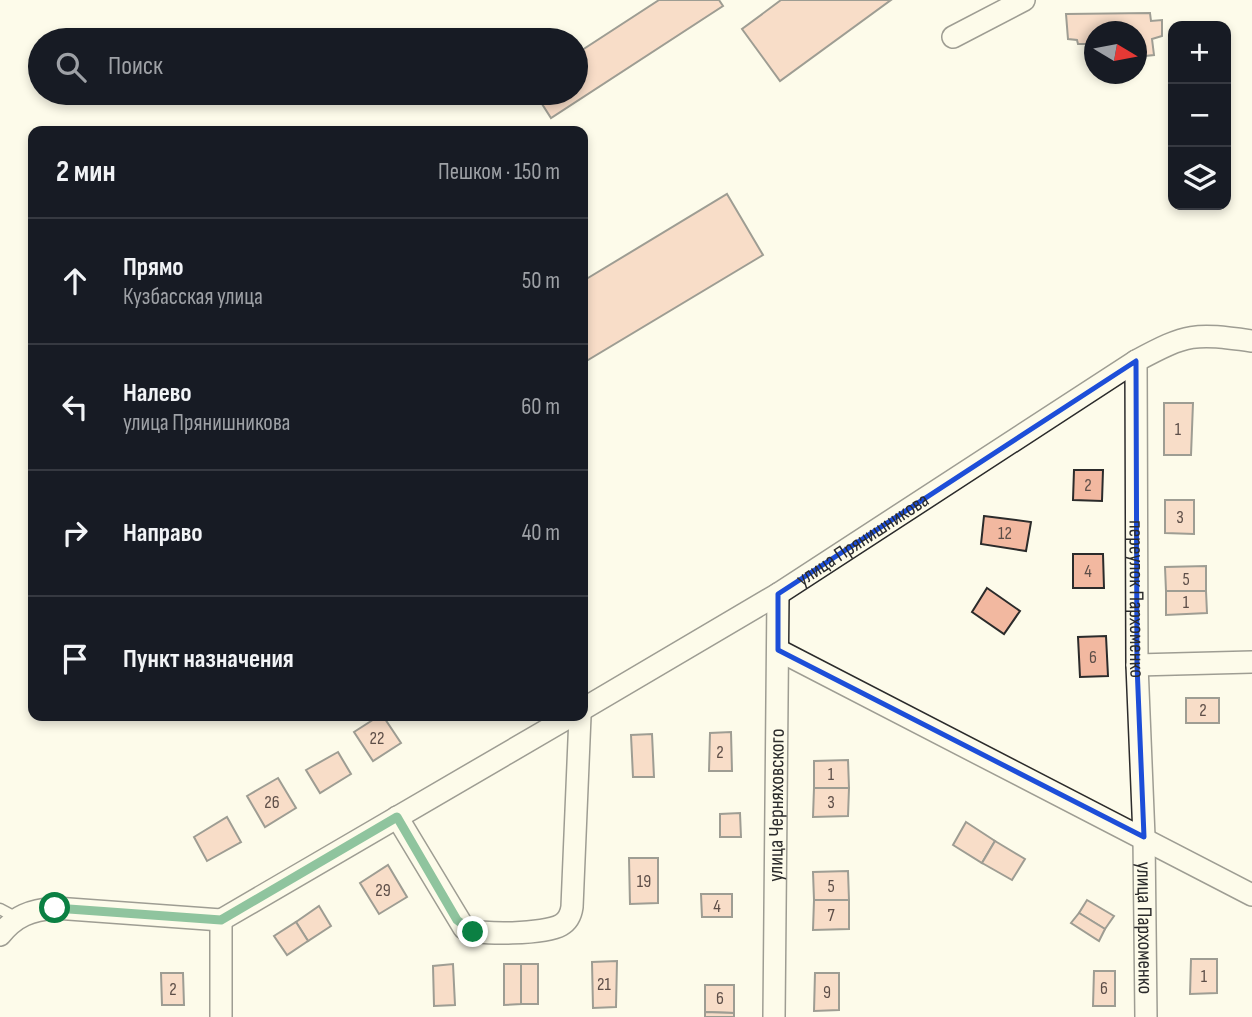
<!DOCTYPE html>
<html lang="ru">
<meta charset="utf-8">
<style>
:root{--surface:#171b24;--page:#242831;--text:#f1f3f6;--muted:#9ea1a6;--line:#363941}
body{margin:0;font-family:"Sofia Sans Condensed",sans-serif;background:var(--page);color:var(--text)}
.controls{position:absolute;right:21px;top:21px;display:grid;overflow:hidden;border-radius:14px;box-shadow:0 4px 10px #0003}
.controls button{width:63px;height:63px;display:grid;place-items:center;padding:0;border:0;border-bottom:2px solid var(--line);background:var(--surface);color:var(--text);font:35px sans-serif}
.compass{position:absolute;left:1084px;top:21px;width:63px;height:63px;border-radius:50%;background:var(--surface);box-shadow:0 4px 10px #0003;rotate:100deg}
.stop{position:absolute;width:21px;height:21px;margin:-16px;border:5px solid #0b8043;border-radius:50%;background:#fff}
.stop.end{background:#0b8043;border-color:#fff;box-shadow:0 2px 7px #0008}
.list{margin:0;padding:0;list-style:none}
h2{display:flex;justify-content:space-between;align-items:center;height:91px;margin:0;padding:0 28px;font-size:30px}
h2 small{font-size:23px;font-weight:400;color:var(--muted)}
.list li{display:grid;grid-template-columns:46px 1fr auto;gap:21px;align-items:center;box-sizing:border-box;height:126px;padding:0 28px;border-top:2px solid var(--line)}
.list b{display:block;font-size:26px;white-space:nowrap}
.list p{margin:0;font-size:23px;white-space:nowrap;color:var(--muted)}
.list em{font-size:23px;font-style:normal;color:var(--muted)}
.icon{flex:none;width:38px;height:38px;fill:none;stroke:currentColor;stroke-width:2;stroke-linecap:round;stroke-linejoin:round}
.map{position:relative;flex:none;width:1252px;height:1017px;overflow:hidden}
.search{position:absolute;background:var(--surface);box-shadow:0 4px 10px #0003;left:28px;top:28px;width:560px;height:77px;display:flex;align-items:center;gap:18px;box-sizing:border-box;padding:0 24px;border-radius:38px;color:var(--muted);font-size:26px}
.panel{position:absolute;background:var(--surface);box-shadow:0 4px 10px #0003;left:28px;top:126px;width:560px;height:595px;border-radius:14px}
.map>svg:first-child{display:block}
.building{fill:#f2b8a0;stroke:#2b2b2b;stroke-width:2}
.lines{fill:none;stroke-linecap:round;stroke-linejoin:round}
.lane-casing{stroke:#2b2b2b;stroke-width:13}
.street-casing{stroke:#2b2b2b;stroke-width:24}
.lane{stroke:#fdfbea;stroke-width:10}
.street{stroke:#fdfbea;stroke-width:21}
.route{stroke:#0b8043;stroke-width:9}
.marked{fill:none;stroke:#1d4ed8;stroke-width:5;stroke-linejoin:round}
.labels{text-anchor:middle;stroke-width:5;stroke-linejoin:round;paint-order:stroke}
.number-label{font-size:18px;fill:#5d4e48}
.street-label{font-size:21px;fill:#2b2b2b;stroke:#fdfbea}
</style>
<div class="map">
<svg width="1252" height="1017" viewBox="0 0 1252 1017">
<rect width="100%" height="100%" fill="#fdfbea"/>
<g class="building">
<path d="M 659,0 L 719,0 L 723,6 L 551,118 L 535,93 L 576,93 L 576,54 Z"/>
<path d="M 781,0 L 891,0 L 780,81 L 742,29 Z"/>
<path d="M 1150,13 L 1151,21 L 1162,20 L 1162,36 L 1152,39 L 1154,55 L 1136,57 L 1136,32 L 1094,32 L 1094,44 L 1078,44 L 1077,40 L 1068,39 L 1066,14 Z"/>
<path d="M 727,194 L 763,255 L 583,363 L 583,281 Z"/>
<path d="M 1164,403 L 1193,403 L 1191,455 L 1164,455 Z"/>
<path d="M 1074,470 L 1103,470 L 1102,501 L 1073,500 Z"/>
<path d="M 1165,500 L 1194,500 L 1194,534 L 1165,533 Z"/>
<path d="M 984,516 L 1031,522 L 1026,551 L 981,544 Z"/>
<path d="M 1073,554 L 1103,554 L 1104,588 L 1073,588 Z"/>
<path d="M 1206,566 L 1206,591 L 1166,591 L 1165,567 Z"/>
<path d="M 987,588 L 1020,611 L 1004,634 L 972,612 Z"/>
<path d="M 1166,591 L 1206,591 L 1207,613 L 1166,615 Z"/>
<path d="M 1106,636 L 1108,676 L 1080,677 L 1078,637 Z"/>
<rect x="1186" y="698" width="33" height="25"/>
<path d="M 379,716 L 383,716 L 401,743 L 373,761 L 354,732 Z"/>
<path d="M 731,732 L 732,771 L 709,771 L 710,733 Z"/>
<path d="M 652,734 L 654,777 L 633,777 L 631,735 Z"/>
<path d="M 338,752 L 351,774 L 320,793 L 306,770 Z"/>
<path d="M 848,760 L 849,788 L 814,788 L 814,761 Z"/>
<path d="M 278,778 L 296,808 L 265,827 L 247,796 Z"/>
<path d="M 814,788 L 849,788 L 848,816 L 813,817 Z"/>
<path d="M 740,813 L 741,837 L 720,837 L 720,814 Z"/>
<path d="M 227,817 L 241,842 L 207,861 L 194,837 Z"/>
<path d="M 966,822 L 995,841 L 982,863 L 953,845 Z"/>
<path d="M 995,841 L 1025,859 L 1012,880 L 982,863 Z"/>
<path d="M 629,858 L 658,858 L 658,903 L 630,904 Z"/>
<path d="M 388,865 L 407,897 L 379,914 L 360,883 Z"/>
<path d="M 848,871 L 849,900 L 814,900 L 813,872 Z"/>
<path d="M 701,894 L 732,894 L 732,917 L 702,917 Z"/>
<path d="M 814,900 L 849,900 L 849,929 L 813,930 Z"/>
<path d="M 1087,900 L 1114,916 L 1105,929 L 1079,913 Z"/>
<path d="M 319,906 L 331,926 L 308,941 L 296,922 Z"/>
<path d="M 1079,913 L 1105,929 L 1099,941 L 1071,923 Z"/>
<path d="M 296,922 L 308,941 L 287,955 L 274,936 Z"/>
<path d="M 1191,959 L 1217,959 L 1217,993 L 1190,994 Z"/>
<path d="M 617,961 L 616,1007 L 593,1008 L 592,962 Z"/>
<path d="M 453,964 L 455,1005 L 434,1006 L 433,966 Z"/>
<path d="M 504,964 L 521,964 L 521,1004 L 504,1005 Z"/>
<rect x="521" y="964" width="17" height="40"/>
<path d="M 1094,971 L 1115,971 L 1115,1006 L 1093,1006 Z"/>
<path d="M 161,973 L 183,973 L 184,1005 L 162,1005 Z"/>
<path d="M 815,973 L 839,973 L 839,1010 L 814,1011 Z"/>
<path d="M 705,985 L 734,985 L 734,1013 L 705,1012 Z"/>
<path d="M 705,1012 L 734,1013 L 734,1017 L 705,1017 Z"/>
</g>
<g class="lines">
<g class="lane-casing">
<path id="lane" d="M 0,909 L 17,918"/>
</g>
<g class="street-casing">
<g id="street">
<path d="M 953,37 L 1024,0"/>
<path id="s1" d="M 1136,361 L 1137,665 L 1144,837 L 1146,1017"/>
<path d="M 778,650 L 1252,895"/>
<path d="M 1137,665 L 1252,662"/>
<path id="s2" d="M 583,709 L 778,594 L 1136,361 C 1188,333 1194,333 1252,341"/>
<path d="M 397,817 L 464,928 C 480,936 545,934 561,925 C 568,921 571,914 572,907 L 580,716"/>
<path d="M 221,920 L 571,716"/>
<path d="M 221,920 L 221,1017"/>
<path d="M 0,935 C 15,916 31,910 55,908 L 221,920"/>
<path id="s3" d="M 774,1017 L 778,594"/>
</g>
</g>
<use href="#lane" class="lane"/>
<use href="#street" class="street"/>
</g>
<g class="lines">
<path class="route" d="M 55,908 L 221,920 L 397,817 L 457,920 L 473,932"/>
</g>
<path d="M0 0H1252V1017H0ZM 1136,361 L 1137,665 L 1144,837 L 778,650 L 778,594 Z" fill="#fdfbea" fill-opacity=".55" fill-rule="evenodd"/>
<path class="marked" d="M 1136,361 L 1137,665 L 1144,837 L 778,650 L 778,594 Z"/>
<g class="labels">
<g class="number-label">
<text x="1178" y="435">1</text>
<text x="1088" y="491">2</text>
<text x="1180" y="523">3</text>
<text x="1005" y="539">12</text>
<text x="1088" y="577">4</text>
<text x="1186" y="585">5</text>
<text x="1186" y="608">1</text>
<text x="1093" y="663">6</text>
<text x="1203" y="716">2</text>
<text x="377" y="744">22</text>
<text x="720" y="758">2</text>
<text x="831" y="780">1</text>
<text x="272" y="808">26</text>
<text x="831" y="808">3</text>
<text x="644" y="887">19</text>
<text x="831" y="892">5</text>
<text x="383" y="896">29</text>
<text x="717" y="912">4</text>
<text x="831" y="921">7</text>
<text x="1204" y="982">1</text>
<text x="604" y="990">21</text>
<text x="1104" y="994">6</text>
<text x="173" y="995">2</text>
<text x="827" y="998">9</text>
<text x="720" y="1004">6</text>
</g>
<g class="street-label">
<text dy="7" stroke="none"><textPath href="#s2" startOffset="327">улица Прянишникова</textPath></text>
<text dy="7" stroke="none"><textPath href="#s1" startOffset="238">переулок Пархоменко</textPath></text>
<text dy="7" stroke="none"><textPath href="#s3" startOffset="212">улица Черняховского</textPath></text>
<text dy="7" stroke="none"><textPath href="#s1" startOffset="567">улица Пархоменко</textPath></text>
</g>
</g>
</svg>
<div class="controls">
<button>+</button>
<button>−</button>
<button><svg class="icon" aria-label="layers" viewBox="0 0 24 24"><path d="M12 4l9 5-9 5-9-5zM3 14l9 5 9-5"/></svg></button>
</div>
<svg class="compass" viewBox="-18 -18 36 36"><path d="M0-13l5 13h-10z" fill="#e53935"/><path d="M0 13l5-13h-10z" fill="#9ea1a6"/></svg>
<div class="stop" style="left:55px;top:908px"></div>
<div class="stop end" style="left:473px;top:932px"></div>
<div class="search"><svg class="icon" aria-label="search" viewBox="0 0 24 24"><circle cx="10" cy="10" r="6"/><path d="M15 15l6 6"/></svg>Поиск</div>
<section class="panel">
<h2>2 мин<small>Пешком · 150 m</small></h2>
<ul class="list">
<li><svg class="icon" aria-label="ahead" viewBox="0 0 24 24"><path d="M12 20V5M6 11l6-6 6 6"/></svg><div><b>Прямо</b><p>Кузбасская улица</p></div><em>50 m</em></li>
<li><svg class="icon" aria-label="left" viewBox="0 0 24 24"><path d="M17 20v-9H6M10 6l-5 5 5 5"/></svg><div><b>Налево</b><p>улица Прянишникова</p></div><em>60 m</em></li>
<li><svg class="icon" aria-label="right" viewBox="0 0 24 24"><path d="M7 20v-9h11M14 6l5 5-5 5"/></svg><div><b>Направо</b></div><em>40 m</em></li>
<li><svg class="icon" aria-label="arrive" viewBox="0 0 24 24"><path d="M6 21V4h12l-3 4 3 4H6"/></svg><div><b>Пункт назначения</b></div></li>
</ul>
</section>
</div>
